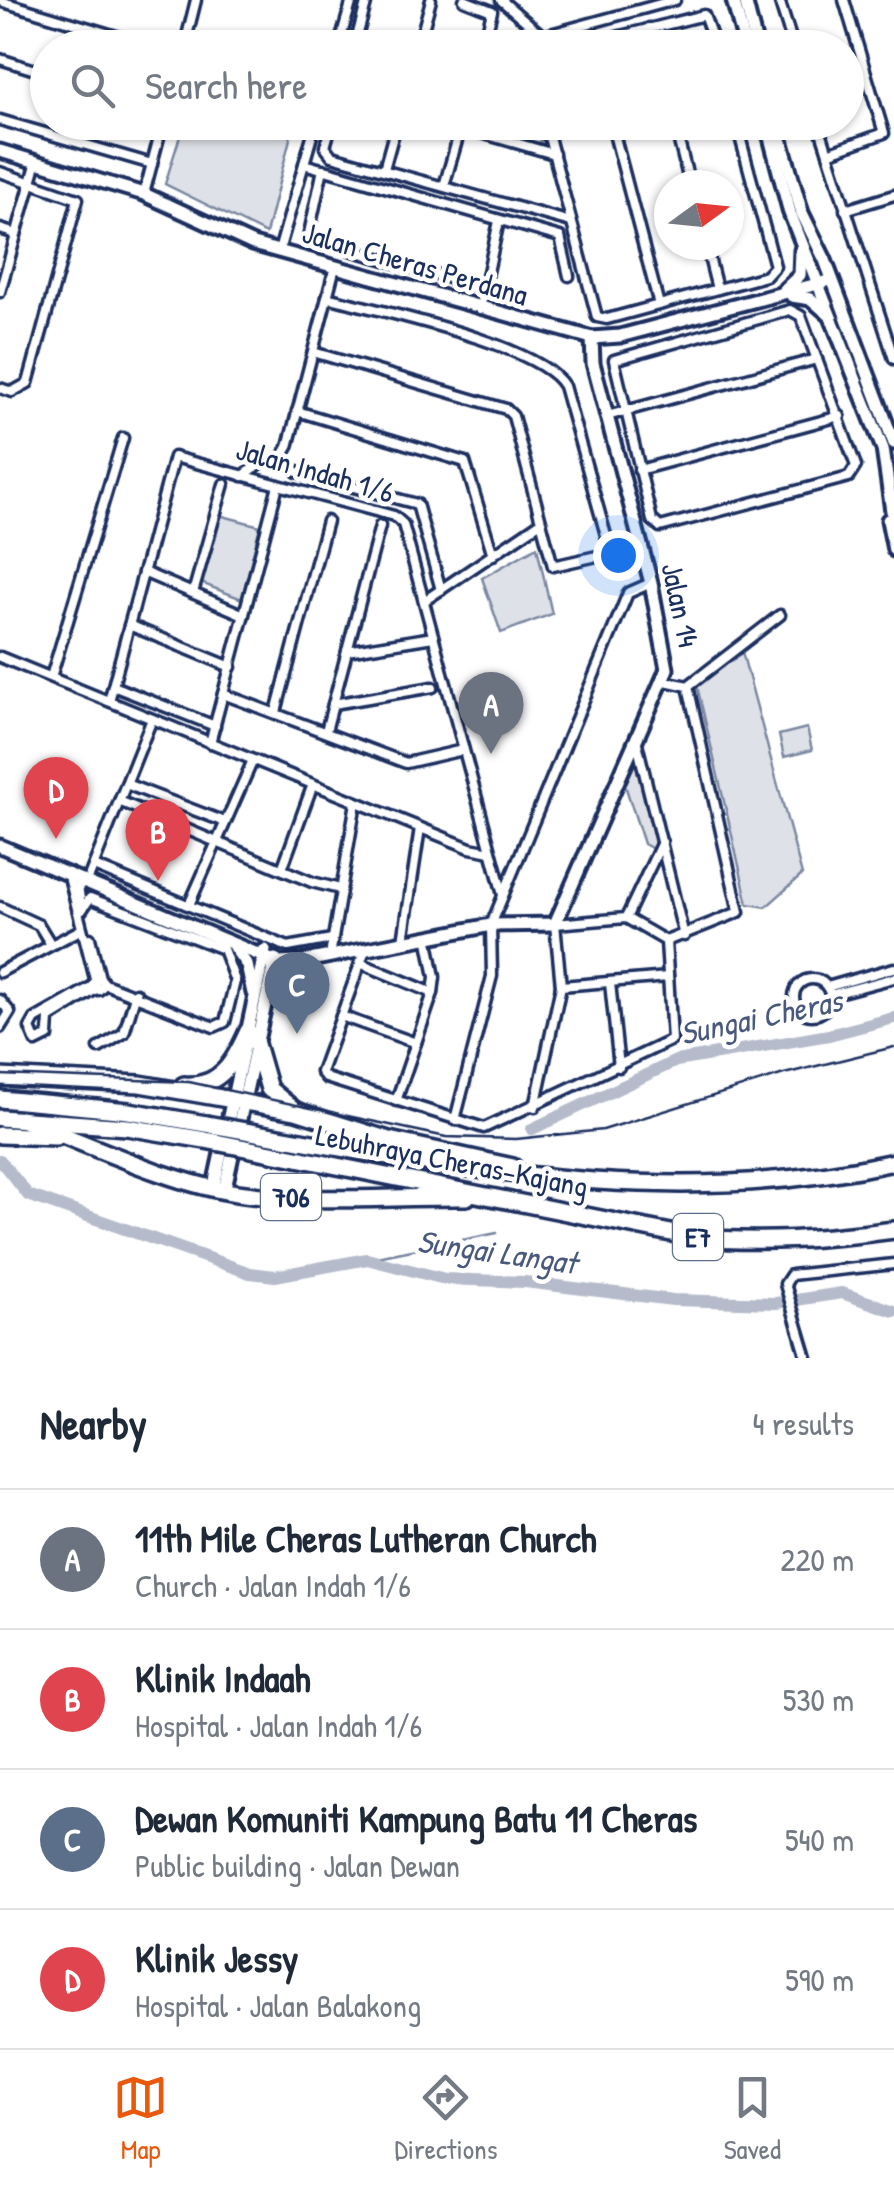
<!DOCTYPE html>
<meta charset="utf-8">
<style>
:root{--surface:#fff;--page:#f2f2f3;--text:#1f2937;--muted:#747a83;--line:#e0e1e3;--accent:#ea580c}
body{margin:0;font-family:"Patrick Hand",sans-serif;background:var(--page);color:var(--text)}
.compass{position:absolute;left:654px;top:170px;width:90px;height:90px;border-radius:50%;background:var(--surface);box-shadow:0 2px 8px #0004;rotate:75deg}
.you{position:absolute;left:618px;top:555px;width:35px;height:35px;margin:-25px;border:8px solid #fff;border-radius:50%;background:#1a73e8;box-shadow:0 0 0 15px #1a73e833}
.badge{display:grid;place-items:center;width:65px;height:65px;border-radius:50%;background:var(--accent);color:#fff;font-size:32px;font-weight:700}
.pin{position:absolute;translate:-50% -82px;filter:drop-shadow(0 2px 5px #0008)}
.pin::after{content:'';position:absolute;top:52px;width:35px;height:30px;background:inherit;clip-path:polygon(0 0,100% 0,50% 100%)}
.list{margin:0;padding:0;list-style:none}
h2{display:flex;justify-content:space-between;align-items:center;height:130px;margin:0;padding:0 40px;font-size:42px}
h2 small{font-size:32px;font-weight:400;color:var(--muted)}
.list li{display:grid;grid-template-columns:65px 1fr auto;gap:30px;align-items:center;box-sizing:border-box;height:140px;padding:0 40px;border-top:2px solid var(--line)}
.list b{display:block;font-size:38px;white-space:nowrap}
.list p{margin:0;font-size:32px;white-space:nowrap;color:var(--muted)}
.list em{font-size:32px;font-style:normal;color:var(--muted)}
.icon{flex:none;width:55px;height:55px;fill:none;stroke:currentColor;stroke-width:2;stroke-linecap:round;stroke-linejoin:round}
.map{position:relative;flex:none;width:894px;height:1358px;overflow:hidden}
.search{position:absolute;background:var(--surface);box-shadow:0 2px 8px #0004;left:30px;right:30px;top:30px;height:110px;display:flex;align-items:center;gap:25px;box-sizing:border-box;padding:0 35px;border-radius:55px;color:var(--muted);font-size:38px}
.sheet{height:690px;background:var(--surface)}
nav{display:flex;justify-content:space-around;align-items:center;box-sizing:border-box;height:140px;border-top:2px solid var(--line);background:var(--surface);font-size:28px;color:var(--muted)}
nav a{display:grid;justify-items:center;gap:5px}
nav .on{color:var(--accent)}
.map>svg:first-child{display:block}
.green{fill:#dee1e7;stroke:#7c88a2;stroke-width:2.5}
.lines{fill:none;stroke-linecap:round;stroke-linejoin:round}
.stream{stroke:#77839f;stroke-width:2.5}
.river{stroke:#b5bbca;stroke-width:12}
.street-casing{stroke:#1b2f5e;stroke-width:15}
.secondary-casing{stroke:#1b2f5e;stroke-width:19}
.highway-casing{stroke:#1b2f5e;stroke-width:22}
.street{stroke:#fff;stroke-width:8}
.secondary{stroke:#fff;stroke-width:11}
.highway{stroke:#fff;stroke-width:15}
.rail{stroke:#1b2f5e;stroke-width:2.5}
.highway-bridge-casing{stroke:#1b2f5e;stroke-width:22;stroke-linecap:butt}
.highway-bridge{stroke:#fff;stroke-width:15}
.labels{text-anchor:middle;stroke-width:9;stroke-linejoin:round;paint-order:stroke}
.shield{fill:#fff;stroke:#5f6d8e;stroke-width:2.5}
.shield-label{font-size:28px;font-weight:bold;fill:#1b2f5e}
.street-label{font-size:30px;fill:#1b2f5e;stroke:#fff}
.water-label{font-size:32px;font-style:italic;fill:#49597e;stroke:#fff}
</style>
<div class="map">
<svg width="894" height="1358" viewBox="0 0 894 1358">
<rect width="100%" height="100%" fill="#fff"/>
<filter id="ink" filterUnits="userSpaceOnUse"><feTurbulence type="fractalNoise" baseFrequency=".01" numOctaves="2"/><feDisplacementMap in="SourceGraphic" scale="20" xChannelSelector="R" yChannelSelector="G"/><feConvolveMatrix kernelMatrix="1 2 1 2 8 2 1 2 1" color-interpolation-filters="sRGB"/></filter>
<g filter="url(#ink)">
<g class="green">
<path d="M 184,123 L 294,123 L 266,234 L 165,184 Z"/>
<path d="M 471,123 L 537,123 L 541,141 L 538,144 Z"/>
<path d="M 219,515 L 260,526 L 242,599 L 201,583 Z"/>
<path d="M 537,547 L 552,614 L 501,633 L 482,578 Z"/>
<path d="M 741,648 L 802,875 L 766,907 L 748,904 L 697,686 Z"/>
<path d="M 807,728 L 812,750 L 784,757 L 779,735 Z"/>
<path d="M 639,755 L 659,835 L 653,849 L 644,844 L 625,785 Z"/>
</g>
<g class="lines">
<path class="stream" d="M 367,1259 L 497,1233"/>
<g class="river">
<path d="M 532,1129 L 676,1061 L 829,1035 L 894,1018"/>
<path d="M 0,1160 L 28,1195 L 250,1273 L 275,1276 L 367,1259 L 445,1279 L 525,1282 L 673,1300 L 776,1303 L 842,1293 L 894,1311"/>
</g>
<g class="street-casing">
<g id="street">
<path d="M 464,0 L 492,11 L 483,48"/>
<path d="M 501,0 L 543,36 L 675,0"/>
<path d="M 779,0 L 794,48"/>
<path d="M 0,1 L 156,48"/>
<path d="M 649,28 L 654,48"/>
<path d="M 184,48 L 196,0"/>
<path d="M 338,48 L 352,0"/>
<path d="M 354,48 L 367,0"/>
<path d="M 418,48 L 431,0"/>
<path d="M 573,48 L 704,15 L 716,48"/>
<path d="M 0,59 L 48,74"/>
<path d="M 0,120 L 152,164"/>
<path d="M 332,122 L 325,147 L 332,156 L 571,222"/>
<path d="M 545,122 L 597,317 L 607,319 L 766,276 L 775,266 L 736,122"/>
<path d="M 611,122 L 659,305"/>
<path d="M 674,122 L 690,185"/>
<path d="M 818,122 L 894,359"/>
<path d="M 460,127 L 554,154"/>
<path d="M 828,153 L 884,133 L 844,0"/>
<path d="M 304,164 L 560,237 L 569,276"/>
<path d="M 323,169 L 308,238 L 484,288"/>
<path d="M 384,169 L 397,122"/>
<path d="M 0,172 L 78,199 L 28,383 L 12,392 L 0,388"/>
<path d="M 444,186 L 461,127"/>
<path d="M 144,194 L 163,122"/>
<path d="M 845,210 L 894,195"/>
<path d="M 0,229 L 16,234"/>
<path d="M 706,245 L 717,289"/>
<path d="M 279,251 L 316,122"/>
<path d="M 0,292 L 37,161"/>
<path d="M 327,297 C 378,311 540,344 564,386 L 611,553"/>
<path d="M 480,309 L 499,221"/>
<path d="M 790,310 L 801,316 L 856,466 L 849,477 L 660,527 L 652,520 L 614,360 Z"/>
<path d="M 313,352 L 506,409 L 513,416 L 553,566 L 641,546"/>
<path d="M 297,411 L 465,462 L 493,555"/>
<path d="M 607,416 L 817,359"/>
<path d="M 282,457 L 297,472 L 417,504 L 441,590"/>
<path d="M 639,470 L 840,416"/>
<path d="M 243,476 L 261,463 L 282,457 L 288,447 L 335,267"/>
<path d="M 143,572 L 244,615"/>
<path d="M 193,593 L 224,484"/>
<path d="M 424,601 L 541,522"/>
<path d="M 129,625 L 231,667"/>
<path d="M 347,651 L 433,637"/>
<path d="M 0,657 L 470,848 L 491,852"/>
<path d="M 51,677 L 123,438"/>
<path d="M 665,681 L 688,686 L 780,615"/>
<path d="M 113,686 L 215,726"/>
<path d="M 223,694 L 406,763 L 463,750"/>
<path d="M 109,701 L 174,457 L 394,516 L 403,524 L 503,895"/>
<path d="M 333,704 L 433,687"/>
<path d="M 276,712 L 327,521"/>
<path d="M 326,731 L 380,526"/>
<path d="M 210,743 L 278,485"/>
<path d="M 637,743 L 684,936"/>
<path d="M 126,784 L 225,822"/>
<path d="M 119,801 L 312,882 L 340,889"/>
<path d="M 94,866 L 288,947 L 332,939"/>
<path d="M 282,869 L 313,784"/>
<path d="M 68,873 L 95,979"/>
<path d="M 90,874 L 152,719"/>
<path d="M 81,905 L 78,886 L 87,881"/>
<path d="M 189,905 L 253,760"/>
<path d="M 0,907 L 39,925 L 50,943"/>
<path d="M 82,910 L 90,898 L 223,949 L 235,981 L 225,1022 L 214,1027 L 105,984 L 100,978 L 93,984 L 99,990 L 105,984"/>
<path d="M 626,918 L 662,842"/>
<path d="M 90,938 L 100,978"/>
<path d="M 403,941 L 420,828"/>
<path d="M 365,950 L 321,1072 L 326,1078 L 484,1128 L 672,1040 L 666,941"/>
<path d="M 330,956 L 356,802"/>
<path d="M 360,963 L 433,993"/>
<path d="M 0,972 L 82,929"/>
<circle cx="812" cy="997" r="18"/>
<path d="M 610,983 L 619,1067"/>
<path d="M 93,986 L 35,1019 L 30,1028 L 36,1042 L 48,1036 L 49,1018 L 96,989"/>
<path d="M 561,986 L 668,977"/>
<path d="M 827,987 L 894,968"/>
<path d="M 830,995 L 894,978"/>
<path d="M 0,1000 L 10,1012 L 0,1028"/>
<path d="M 341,1016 L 416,1043"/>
<path d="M 99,1048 L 124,1033 L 136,993"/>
<path d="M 396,1101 L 433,993 L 435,977 L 427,936"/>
<path d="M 535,1107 L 561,986 L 555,924 L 626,918 L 666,941 L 739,912 L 688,686"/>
<path d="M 455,1120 L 492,976 L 491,925 L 628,593 L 651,583"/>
<path d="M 807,1358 L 785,1284 L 791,1275 L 894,1264"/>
</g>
</g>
<g class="secondary-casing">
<g id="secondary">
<path d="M 733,0 L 746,48"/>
<path d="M 745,0 L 757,48"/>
<path d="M 766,122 L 790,213 L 883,449 L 894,525"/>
<path d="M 776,122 L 802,213 L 825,260 L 894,443"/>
<path d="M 0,151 L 144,194 L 253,244 L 592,338 L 620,336 L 825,282"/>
<path d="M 785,289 L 800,275 L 801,250"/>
<path d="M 792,296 L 811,299 L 828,314"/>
<path d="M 888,520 L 894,550"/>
<path d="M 0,846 L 279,963 L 300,962 L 491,925 L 555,924 L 667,669 L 651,583 L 593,363 L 592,338"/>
<path d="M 234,947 L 247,965 L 253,993"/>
<path d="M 269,994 L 300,962"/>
<path d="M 215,1181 L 265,950"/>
<path d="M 226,1183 L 275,959"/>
</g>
</g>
<g class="highway-casing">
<g id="highway">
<path d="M 256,1044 L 269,1089 L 292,1108"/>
<path d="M 0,1077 L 140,1084 L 193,1093 L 296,1111 L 389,1140 L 513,1167"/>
<path d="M 184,1085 C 221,1088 235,1060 248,1031"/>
<path d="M 0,1099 L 129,1111 L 206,1124"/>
<path d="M 0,1118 L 127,1127 L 205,1140"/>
<path d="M 21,1119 C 87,1143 169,1183 237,1193 C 312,1204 391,1196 467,1197"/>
<path d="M 0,1135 L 56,1137"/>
<path d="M 301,1141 C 496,1176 698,1206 894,1162"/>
<path d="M 297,1158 L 691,1237 C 760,1244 825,1239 894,1230"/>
</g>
</g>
<use href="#street" class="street"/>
<use href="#secondary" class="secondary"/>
<use href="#highway" class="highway"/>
<path class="rail" d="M 0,1075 L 189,1082 L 446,1137 L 516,1139 L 603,1130 L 784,1074 L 894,1047"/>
<g class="highway-bridge-casing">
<g id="highway-bridge">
<path d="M 206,1124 L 301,1141"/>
<path d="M 205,1140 L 297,1158"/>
</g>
</g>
<use href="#highway-bridge" class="highway-bridge"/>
</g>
</g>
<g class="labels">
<g class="shield">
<rect x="261" y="1174" width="60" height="46" rx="8"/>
<rect x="673" y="1214" width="50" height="46" rx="8"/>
</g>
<g class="shield-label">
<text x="291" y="1207">706</text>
<text x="698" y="1247">E7</text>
</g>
<g class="street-label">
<text transform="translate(415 264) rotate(16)" y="10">Jalan Cheras Perdana</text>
<text transform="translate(315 471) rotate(16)" y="10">Jalan Indah 1/6</text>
<text transform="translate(680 605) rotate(78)" y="10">Jalan 14</text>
<text transform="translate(452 1161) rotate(11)" y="10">Lebuhraya Cheras–Kajang</text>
</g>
<g class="water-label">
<text transform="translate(761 1017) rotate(-12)" y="11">Sungai Cheras</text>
<text transform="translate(497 1252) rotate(8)" y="11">Sungai Langat</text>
</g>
</g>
</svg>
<svg class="compass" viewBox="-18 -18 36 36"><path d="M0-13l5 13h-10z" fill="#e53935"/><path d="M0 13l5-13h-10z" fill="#747a83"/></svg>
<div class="you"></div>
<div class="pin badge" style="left:491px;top:754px;background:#6b7280">A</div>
<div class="pin badge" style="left:158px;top:881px;background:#e0444e">B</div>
<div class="pin badge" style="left:297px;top:1034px;background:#5c6f8a">C</div>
<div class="pin badge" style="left:56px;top:839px;background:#e0444e">D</div>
<div class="search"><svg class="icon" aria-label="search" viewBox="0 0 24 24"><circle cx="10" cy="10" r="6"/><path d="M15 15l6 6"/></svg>Search here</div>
</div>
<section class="sheet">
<h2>Nearby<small>4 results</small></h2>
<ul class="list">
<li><span class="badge" style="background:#6b7280">A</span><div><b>11th Mile Cheras Lutheran Church</b><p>Church · Jalan Indah 1/6</p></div><em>220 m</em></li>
<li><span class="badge" style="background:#e0444e">B</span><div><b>Klinik Indaah</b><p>Hospital · Jalan Indah 1/6</p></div><em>530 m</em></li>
<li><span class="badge" style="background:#5c6f8a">C</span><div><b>Dewan Komuniti Kampung Batu 11 Cheras</b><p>Public building · Jalan Dewan</p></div><em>540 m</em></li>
<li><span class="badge" style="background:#e0444e">D</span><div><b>Klinik Jessy</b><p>Hospital · Jalan Balakong</p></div><em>590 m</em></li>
</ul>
</section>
<nav>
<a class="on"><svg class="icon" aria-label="map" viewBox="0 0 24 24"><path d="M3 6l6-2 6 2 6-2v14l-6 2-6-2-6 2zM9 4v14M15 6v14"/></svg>Map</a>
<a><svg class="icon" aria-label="directions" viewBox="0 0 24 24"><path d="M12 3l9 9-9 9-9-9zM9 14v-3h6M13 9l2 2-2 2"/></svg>Directions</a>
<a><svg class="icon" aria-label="saved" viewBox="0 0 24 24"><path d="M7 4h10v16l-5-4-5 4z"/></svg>Saved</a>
</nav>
